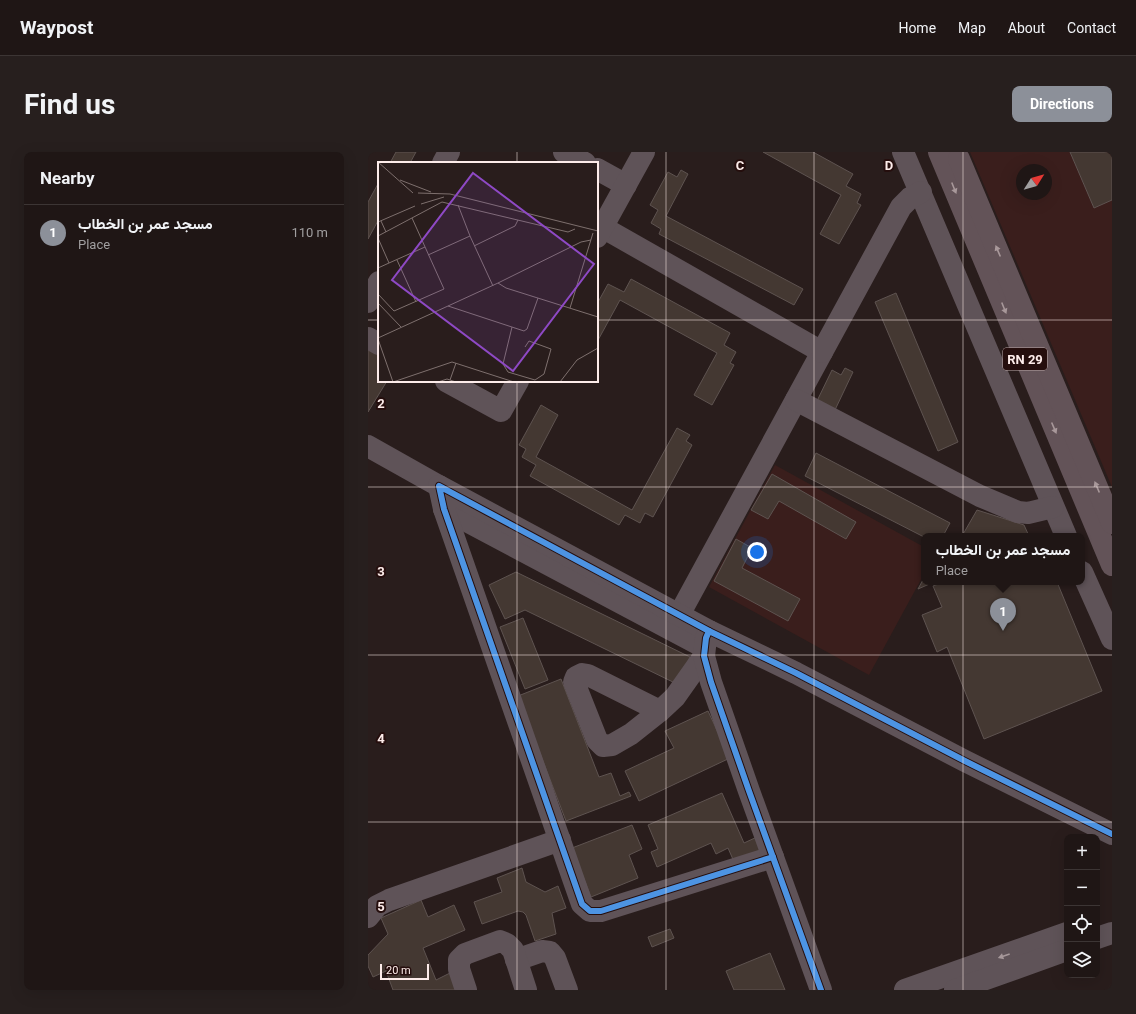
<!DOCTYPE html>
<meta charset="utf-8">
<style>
:root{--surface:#1f1615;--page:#271f1e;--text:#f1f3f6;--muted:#a19fa0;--line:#3c3534;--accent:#8c9099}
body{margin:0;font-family:Roboto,Vazirmatn,sans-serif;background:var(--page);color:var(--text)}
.controls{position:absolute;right:12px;bottom:12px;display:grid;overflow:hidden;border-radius:8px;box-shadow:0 4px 16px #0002}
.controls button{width:36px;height:36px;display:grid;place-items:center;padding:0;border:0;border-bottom:1px solid var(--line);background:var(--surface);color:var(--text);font:20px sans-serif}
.compass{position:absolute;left:648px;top:12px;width:36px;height:36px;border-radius:50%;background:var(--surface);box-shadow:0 4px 16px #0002;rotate:53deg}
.scale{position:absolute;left:12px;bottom:10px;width:49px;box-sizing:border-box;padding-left:4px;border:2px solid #fdecea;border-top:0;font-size:11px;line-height:14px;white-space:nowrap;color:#fdecea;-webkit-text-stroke:3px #250e0d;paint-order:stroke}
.you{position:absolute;left:389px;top:400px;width:14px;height:14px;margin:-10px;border:3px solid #fff;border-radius:50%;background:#1a73e8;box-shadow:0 0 0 6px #1a73e833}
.badge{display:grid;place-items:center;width:26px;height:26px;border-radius:50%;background:var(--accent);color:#fff;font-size:13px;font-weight:700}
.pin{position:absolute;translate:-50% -33px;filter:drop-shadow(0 1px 2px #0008)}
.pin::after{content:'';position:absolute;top:21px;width:14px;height:12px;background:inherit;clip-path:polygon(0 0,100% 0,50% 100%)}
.popup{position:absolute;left:553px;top:381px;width:164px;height:52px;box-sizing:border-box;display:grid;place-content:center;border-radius:8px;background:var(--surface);filter:drop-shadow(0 1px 3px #0005);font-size:13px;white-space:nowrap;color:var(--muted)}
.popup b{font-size:15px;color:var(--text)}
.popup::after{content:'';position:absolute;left:50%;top:100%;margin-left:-8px;border:8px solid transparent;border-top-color:var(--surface)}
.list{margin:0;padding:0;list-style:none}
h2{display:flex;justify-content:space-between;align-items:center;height:52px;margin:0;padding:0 16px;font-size:17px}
h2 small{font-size:13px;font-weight:400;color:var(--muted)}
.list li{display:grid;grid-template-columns:26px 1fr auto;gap:12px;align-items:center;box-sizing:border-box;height:56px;padding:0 16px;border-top:1px solid var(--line)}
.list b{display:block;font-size:15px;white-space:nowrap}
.list p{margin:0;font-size:13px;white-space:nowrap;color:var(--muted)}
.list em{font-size:13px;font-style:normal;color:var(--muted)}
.icon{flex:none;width:22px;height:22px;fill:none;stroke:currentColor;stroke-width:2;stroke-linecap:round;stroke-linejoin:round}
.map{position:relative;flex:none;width:744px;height:838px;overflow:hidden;border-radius:8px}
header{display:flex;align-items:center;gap:24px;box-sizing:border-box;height:56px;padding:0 20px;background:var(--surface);border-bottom:1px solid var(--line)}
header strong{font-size:19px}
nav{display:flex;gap:22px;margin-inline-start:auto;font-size:14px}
.intro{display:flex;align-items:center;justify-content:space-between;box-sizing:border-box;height:96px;padding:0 24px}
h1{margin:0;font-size:28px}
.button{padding:10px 18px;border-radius:8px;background:var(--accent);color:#fff;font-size:14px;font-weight:700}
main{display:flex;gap:24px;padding:0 24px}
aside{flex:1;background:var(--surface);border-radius:8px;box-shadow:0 4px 16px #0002}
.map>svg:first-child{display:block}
.built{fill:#3a1e1c;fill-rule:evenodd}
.building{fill:#443832;stroke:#5e5350}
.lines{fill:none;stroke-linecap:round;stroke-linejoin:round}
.minor{stroke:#5f5358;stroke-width:22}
.major{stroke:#635358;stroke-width:22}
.cycleway-casing{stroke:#250e0d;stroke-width:8}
.cycleway{stroke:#4d94e3;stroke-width:6}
.oneway{fill:#a8989a}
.oneway2{fill:#a6989a}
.grid{fill:none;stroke:#fdecea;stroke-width:1;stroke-opacity:0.55}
.labels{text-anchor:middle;stroke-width:4;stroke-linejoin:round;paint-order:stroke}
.shield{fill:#250e0d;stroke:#bca9a8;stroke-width:1}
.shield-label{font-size:13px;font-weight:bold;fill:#fdecea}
.inset-road{fill:none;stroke:#7e706e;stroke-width:1}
.view{fill:#8e49c5;fill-opacity:0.15;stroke:#8e49c5;stroke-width:2}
.inset-edge{fill:none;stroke:#fdecea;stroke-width:2}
.grid-label{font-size:13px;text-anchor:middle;font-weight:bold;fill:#fdecea;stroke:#250e0d;stroke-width:4;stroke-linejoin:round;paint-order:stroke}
</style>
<header>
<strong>Waypost</strong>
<nav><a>Home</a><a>Map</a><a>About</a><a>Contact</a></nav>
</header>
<div class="intro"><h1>Find us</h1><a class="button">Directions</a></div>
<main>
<aside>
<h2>Nearby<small></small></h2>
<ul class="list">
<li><span class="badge">1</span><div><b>مسجد عمر بن الخطاب</b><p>Place</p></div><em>110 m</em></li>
</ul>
</aside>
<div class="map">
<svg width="744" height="838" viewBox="0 0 744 838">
<rect width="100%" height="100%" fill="#291d1c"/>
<g class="built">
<path d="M 602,0 L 744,0 L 744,335 ZM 654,18 L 678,18 L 678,42 L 654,42 Z"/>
<path d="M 407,313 L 556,395 L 556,422 L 501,523 L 341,435 Z"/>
</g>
<g class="building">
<path d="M 28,0 L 48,0 L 42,11 L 22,11 Z"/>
<path d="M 395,0 L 445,0 L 485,22 L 478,34 L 493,42 L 489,51 L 493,53 L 471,92 L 452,82 L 473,43 Z"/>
<path d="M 702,0 L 744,0 L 744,48 L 726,56 Z"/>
<path d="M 313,18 L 320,22 L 298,64 L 435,137 L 426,153 L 291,82 L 293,77 L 283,71 L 290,58 L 282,53 L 300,20 L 309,25 Z"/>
<path d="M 11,30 L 11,67 L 0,87 L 0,50 Z"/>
<path d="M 263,127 L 362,181 L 356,193 L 368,200 L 362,211 L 366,213 L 344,253 L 326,243 L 349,201 L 252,148 L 229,190 L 229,152 L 240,132 L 256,140 Z"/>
<path d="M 528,141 L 590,290 L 570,299 L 507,150 Z"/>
<path d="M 0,196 L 11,203 L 11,229 L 19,229 L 0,260 Z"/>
<path d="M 477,216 L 485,220 L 466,260 L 448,251 L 464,218 L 473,223 Z"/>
<path d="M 173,253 L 190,263 L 168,305 L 264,358 L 309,276 L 322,283 L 318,289 L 324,293 L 285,365 L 277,361 L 272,371 L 257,363 L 251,373 L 162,324 L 168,313 L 154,305 L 158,297 L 151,293 Z"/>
<path d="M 448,301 L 582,371 L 575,384 L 556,384 L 556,385 L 437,324 Z"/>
<path d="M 404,322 L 488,370 L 478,387 L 411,349 L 400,367 L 383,358 Z"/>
<path d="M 609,358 L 656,373 L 661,384 L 594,384 Z"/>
<path d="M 368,387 L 384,396 L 374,416 L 432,447 L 420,469 L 346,429 Z"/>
<path d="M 148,420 L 322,505 L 309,532 L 157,458 L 137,467 L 121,433 Z"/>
<path d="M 556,426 L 556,430 L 566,430 L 550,437 Z"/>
<path d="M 576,430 L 689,430 L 734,539 L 616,587 L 579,495 L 569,500 L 554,463 L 574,455 L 565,434 Z"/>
<path d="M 155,466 L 180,528 L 157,537 L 132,475 Z"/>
<path d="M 193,527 L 231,625 L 243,621 L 252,644 L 261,640 L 263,644 L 198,669 L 150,544 Z"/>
<path d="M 340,559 L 362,606 L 271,649 L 257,619 L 306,596 L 297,579 Z"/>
<path d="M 354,641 L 376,691 L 389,685 L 395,699 L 367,712 L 360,696 L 348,702 L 343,691 L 289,715 L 283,700 L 290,697 L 280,673 Z"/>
<path d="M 264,673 L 274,697 L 261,703 L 270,726 L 223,745 L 204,696 Z"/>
<path d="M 154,716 L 158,730 L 177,740 L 190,734 L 198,756 L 184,761 L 188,782 L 167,789 L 158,763 L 155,760 L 150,759 L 114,772 L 106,750 L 134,740 L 129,726 Z"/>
<path d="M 53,748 L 60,765 L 86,753 L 97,778 L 55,796 L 68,828 L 82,821 L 89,838 L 25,838 L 18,819 L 5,825 L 0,814 L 0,803 L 20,782 L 13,766 Z"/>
<path d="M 302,777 L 306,786 L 284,795 L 280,785 Z"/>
<path d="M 402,801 L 417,838 L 366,838 L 358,819 Z"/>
</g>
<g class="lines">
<g class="minor">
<path d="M 196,0 L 217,11"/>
<path d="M 535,0 L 698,384"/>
<path d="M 75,11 L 81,0"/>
<path d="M 229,17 L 258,33"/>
<path d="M 234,75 L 454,200 L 311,463"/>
<path d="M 229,85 L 276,0"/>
<path d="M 0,150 L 11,130"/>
<path d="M 0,186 L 11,192"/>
<path d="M 454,200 L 533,55 L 542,46 L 553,40"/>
<path d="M 78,229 L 133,259 L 150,229"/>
<path d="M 428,248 L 612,344 L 650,360 L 660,361 L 685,355"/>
<path d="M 0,294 L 71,334"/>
<path d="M 76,357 L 336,495"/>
<path d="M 714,420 L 744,487"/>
<path d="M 341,479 L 71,334 L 76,357 L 214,752 L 222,759 L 233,759 L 405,705"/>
<path d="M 292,559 L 220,523 L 214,522 L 208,525 L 206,530 L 229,588 L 235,594 L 244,593 L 263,582 L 292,559 L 307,545 L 336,504"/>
<path d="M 0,765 L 9,754 L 21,748 L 192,688"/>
<path d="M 729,786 L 744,781"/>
<path d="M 148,808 L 174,799 L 182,800 L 187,806 L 199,838"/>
<path d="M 98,838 L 91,817 L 91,808 L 97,802 L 132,789 L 139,792 L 145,798 L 158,838"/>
<path d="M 453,838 L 381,639 L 343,530 L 336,504 L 338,486 L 341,479 L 428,521 L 597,609 L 744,682"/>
<path d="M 537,838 L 699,781"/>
<path d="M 587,838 L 699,798"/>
</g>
<g class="major">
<path d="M 571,0 L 744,413"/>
<path d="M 591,7 L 744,371"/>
</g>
<g class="cycleway-casing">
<g id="cycleway">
<path d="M 341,479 L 71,334 L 76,357 L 214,752 L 222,759 L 233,759 L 405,705"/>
<path d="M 453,838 L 381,639 L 343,530 L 336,504 L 338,486 L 341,479 L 428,521 L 597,609 L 744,682"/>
</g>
</g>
<use href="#cycleway" class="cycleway"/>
</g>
<defs><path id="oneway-solid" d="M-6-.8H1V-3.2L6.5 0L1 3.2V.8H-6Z"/></defs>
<g class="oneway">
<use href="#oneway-solid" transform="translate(586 36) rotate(68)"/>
<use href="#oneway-solid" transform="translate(630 99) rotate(-113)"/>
<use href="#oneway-solid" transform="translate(636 156) rotate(68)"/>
<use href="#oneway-solid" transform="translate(686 276) rotate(67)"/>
<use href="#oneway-solid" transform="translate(729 335) rotate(-113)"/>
</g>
<use class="oneway2" href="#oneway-solid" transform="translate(636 804) rotate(161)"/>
<path class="grid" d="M 149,0 L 149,11M 298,0 L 298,838M 446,0 L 446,838M 595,0 L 595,838M 0,168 L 11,168M 229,168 L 744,168M 149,229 L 149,838M 0,335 L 744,335M 0,503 L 744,503M 0,670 L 744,670"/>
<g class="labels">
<rect class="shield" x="635" y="196" width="44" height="22" rx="3"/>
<g class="shield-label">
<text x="657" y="212">RN 29</text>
</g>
</g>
<g transform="translate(10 10)">
<rect width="220" height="220" fill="#291d1c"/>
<path class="inset-road" d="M 0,0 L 35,31M 22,18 L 53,30M 40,31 L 72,32 L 220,69M 43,42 L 66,35M 80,43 L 92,74M 3,59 L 8,70M 0,60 L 37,44M 0,74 L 64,40 L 190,70 L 197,67M 0,76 L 11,101 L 47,85M 213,78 L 203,80 L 120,121 L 128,126 L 220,155M 96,84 L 137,64 L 140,58M 50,93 L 92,74 L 115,124M 19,98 L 38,140M 0,106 L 11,101M 120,121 L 70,144 L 146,169 L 149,167 L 160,136M 0,132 L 16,149 L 66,127 L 34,56M 0,141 L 23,165M 192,146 L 215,71M 134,165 L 125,202 L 130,210 L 157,218 L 166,212 L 173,187 L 151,179 L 147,185M 0,176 L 70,144M 0,177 L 15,220M 72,218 L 78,201M 15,220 L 74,200 L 136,220M 60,220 L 69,217 L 78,220M 182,220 L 199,198 L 220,186"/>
<path class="view" d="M 95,11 L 216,102 L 135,209 L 14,118 Z"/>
<rect width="220" height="220" class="inset-edge"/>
</g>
<g class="grid-label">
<text x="372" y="18">C</text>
<text x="521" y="18">D</text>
<text x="13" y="256">2</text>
<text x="13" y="424">3</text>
<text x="13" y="591">4</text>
<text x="13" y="759">5</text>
</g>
</svg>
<div class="controls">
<button>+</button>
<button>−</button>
<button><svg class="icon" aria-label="locate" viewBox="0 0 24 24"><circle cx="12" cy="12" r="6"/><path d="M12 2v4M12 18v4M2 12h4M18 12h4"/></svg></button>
<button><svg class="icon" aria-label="layers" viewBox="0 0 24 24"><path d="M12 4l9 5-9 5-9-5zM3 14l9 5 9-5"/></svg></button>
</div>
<svg class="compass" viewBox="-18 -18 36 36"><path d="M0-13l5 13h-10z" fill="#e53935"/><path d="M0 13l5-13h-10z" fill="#a19fa0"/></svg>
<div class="scale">20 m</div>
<div class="you"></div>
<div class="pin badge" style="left:635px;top:479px">1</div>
<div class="popup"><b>مسجد عمر بن الخطاب</b>Place</div>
</div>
</main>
